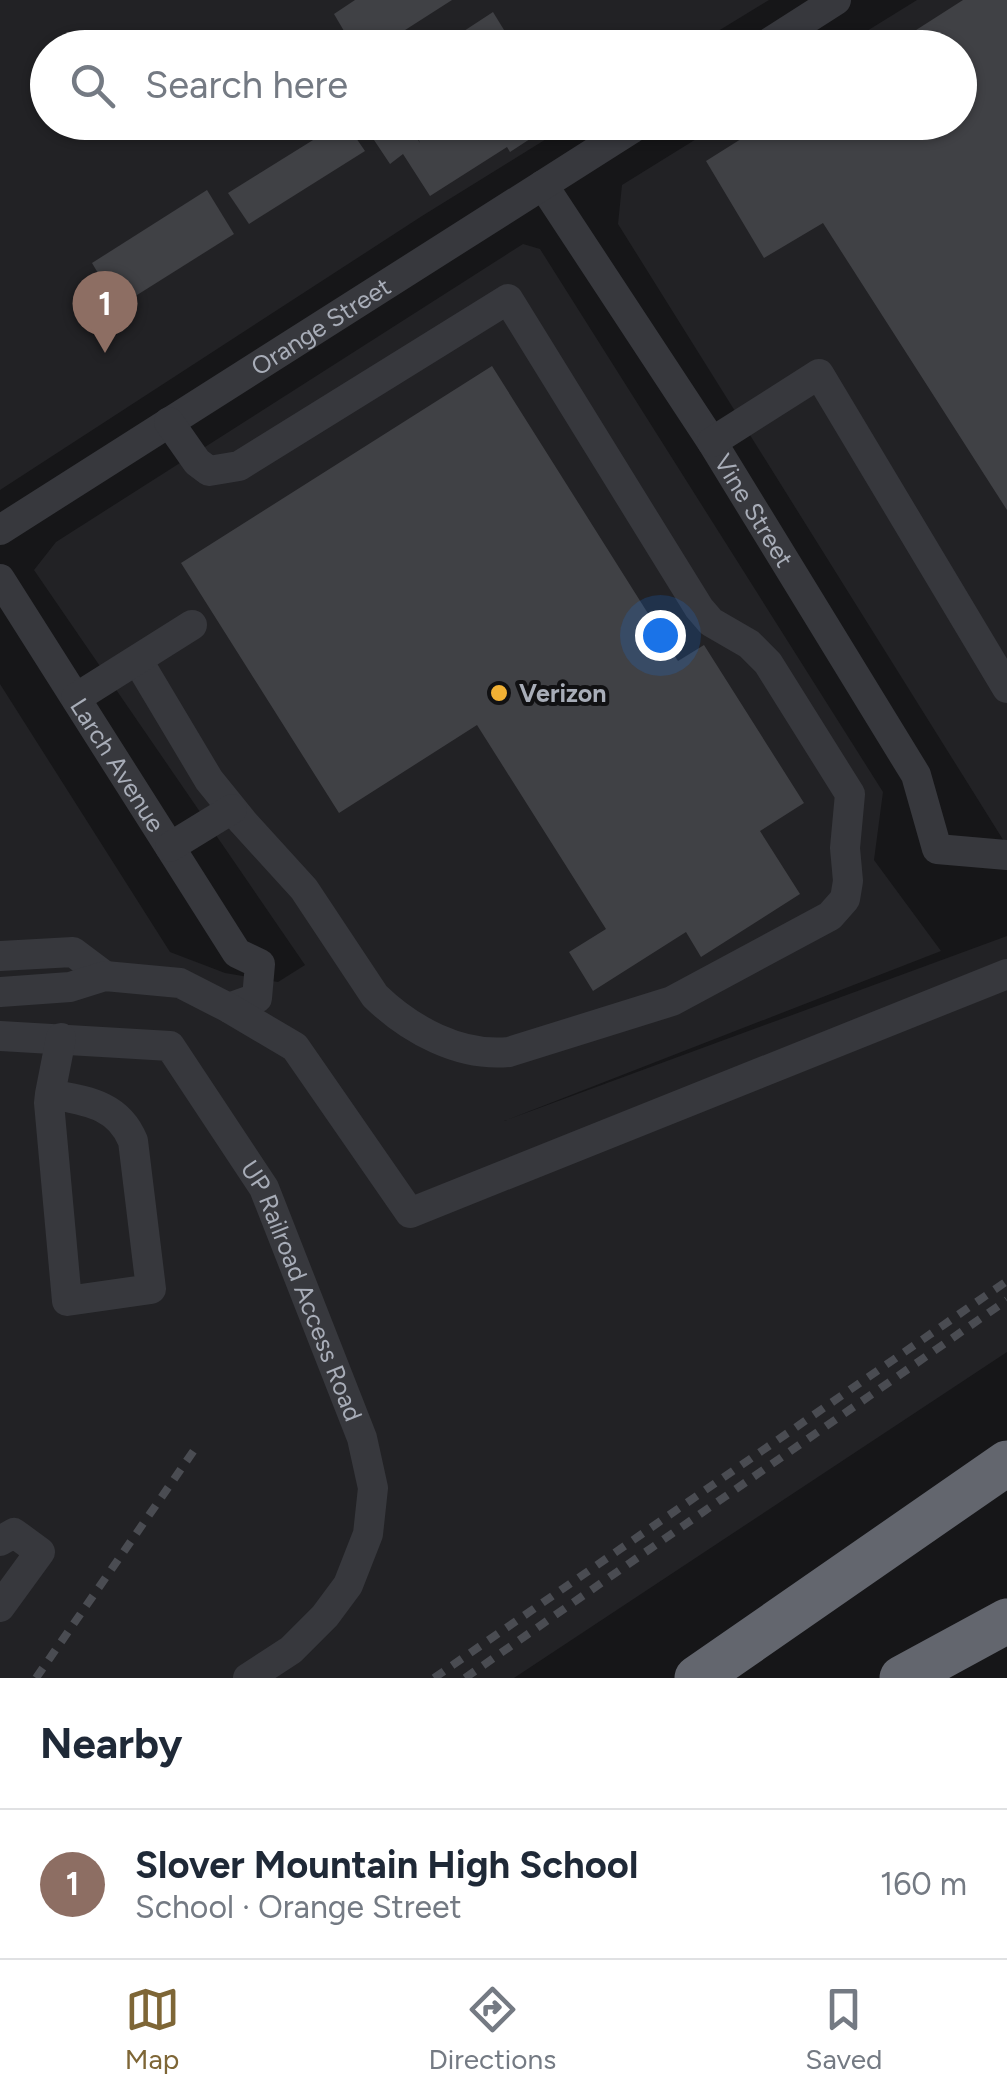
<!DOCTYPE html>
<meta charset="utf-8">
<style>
:root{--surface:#fff;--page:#f6f6f7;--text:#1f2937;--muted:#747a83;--line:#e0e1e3;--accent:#7e6636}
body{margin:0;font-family:Figtree,sans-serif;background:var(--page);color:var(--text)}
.you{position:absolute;left:660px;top:635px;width:35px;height:35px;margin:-25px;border:8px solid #fff;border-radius:50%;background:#1a73e8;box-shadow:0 0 0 15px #1a73e833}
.badge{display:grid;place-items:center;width:65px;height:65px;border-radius:50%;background:var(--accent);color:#fff;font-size:32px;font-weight:700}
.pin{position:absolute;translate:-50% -82px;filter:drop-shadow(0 2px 5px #0008)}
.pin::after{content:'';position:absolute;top:52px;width:35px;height:30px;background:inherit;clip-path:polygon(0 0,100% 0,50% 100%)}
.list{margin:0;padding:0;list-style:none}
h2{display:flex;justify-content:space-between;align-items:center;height:130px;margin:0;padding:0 40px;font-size:42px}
h2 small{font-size:32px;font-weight:400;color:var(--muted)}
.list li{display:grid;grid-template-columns:65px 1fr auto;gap:30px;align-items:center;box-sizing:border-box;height:150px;padding:0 40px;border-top:2px solid var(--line)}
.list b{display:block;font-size:38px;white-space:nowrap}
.list p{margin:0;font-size:32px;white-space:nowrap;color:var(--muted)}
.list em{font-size:32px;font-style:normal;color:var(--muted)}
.icon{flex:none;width:55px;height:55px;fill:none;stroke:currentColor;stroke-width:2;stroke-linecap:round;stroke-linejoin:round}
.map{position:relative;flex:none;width:1007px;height:1678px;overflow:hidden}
.search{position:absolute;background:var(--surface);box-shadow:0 2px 8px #0004;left:30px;right:30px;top:30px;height:110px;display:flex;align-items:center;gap:25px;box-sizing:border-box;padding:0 35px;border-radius:55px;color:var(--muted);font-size:38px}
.sheet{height:280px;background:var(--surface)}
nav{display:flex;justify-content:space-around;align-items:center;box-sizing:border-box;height:140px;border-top:2px solid var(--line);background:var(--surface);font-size:28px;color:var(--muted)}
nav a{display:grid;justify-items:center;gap:5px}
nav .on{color:var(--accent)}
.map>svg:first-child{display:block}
.built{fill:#222225}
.building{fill:#404145}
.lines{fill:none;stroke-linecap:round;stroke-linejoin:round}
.minor{stroke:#37383d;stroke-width:30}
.highway{stroke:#63666e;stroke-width:45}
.rail{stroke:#4a4c52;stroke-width:8;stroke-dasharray:12 10;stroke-linecap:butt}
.poi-dot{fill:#f2b134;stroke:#111113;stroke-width:4}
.labels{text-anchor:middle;stroke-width:8;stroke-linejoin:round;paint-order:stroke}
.street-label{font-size:25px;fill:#a8adb8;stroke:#111113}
.poi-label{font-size:25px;font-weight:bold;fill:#a8adb8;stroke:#111113;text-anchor:start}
</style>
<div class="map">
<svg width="1007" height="1678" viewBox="0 0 1007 1678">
<rect width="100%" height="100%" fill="#161618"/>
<g class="built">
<path d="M 0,0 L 769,0 L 692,47 L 48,48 L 48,122 L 572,123 L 422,216 L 0,490 Z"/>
<path d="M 917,0 L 1007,0 L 1007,846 L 618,224 L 622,185 L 722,123 L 960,122 L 960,48 L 841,47 Z"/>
<path d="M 523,244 L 540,249 L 883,792 L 874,860 L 941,951 L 504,1121 L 1007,936 L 1007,1352 L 514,1678 L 0,1678 L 0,684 L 170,952 L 225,973 L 278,982 L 305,965 L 34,570 L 56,542 Z"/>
</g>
<g class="building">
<path d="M 355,0 L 452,0 L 377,48 L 354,48 L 334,14 Z"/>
<path d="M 963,0 L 1007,0 L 1007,510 L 823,223 L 764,258 L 706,161 L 768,122 L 960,122 L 960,48 L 888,48 Z"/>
<path d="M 493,12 L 515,48 L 438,48 Z"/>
<path d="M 342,122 L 345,122 L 365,151 L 249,224 L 228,193 Z"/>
<path d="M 362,122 L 407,122 L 420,143 L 416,134 L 433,122 L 556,122 L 510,152 L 507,147 L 430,196 L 403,154 L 390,164 Z"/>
<path d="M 207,190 L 234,234 L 118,307 L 92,263 Z"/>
<path d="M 492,366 L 678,661 L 704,645 L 804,803 L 760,831 L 800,894 L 701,957 L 686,932 L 593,991 L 569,952 L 606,929 L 477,725 L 339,813 L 181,563 Z"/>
</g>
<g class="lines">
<g class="minor">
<path d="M 761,48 L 836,0"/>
<path id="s1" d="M 543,185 L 712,442 L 916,775 L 937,849 L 1007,855"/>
<path d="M 712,442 L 819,374 L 1007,688"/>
<path id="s2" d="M 0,530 L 642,122"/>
<path id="s3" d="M 0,579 L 237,953 L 260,964 L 257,998 L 229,1008"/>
<path d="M 138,661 L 209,780 L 243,822 L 304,889 L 375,996 C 410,1030 460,1057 509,1052 L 672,1001 L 830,916 L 845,899 L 848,881 L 845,848 L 850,794 L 768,663 L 749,644 L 711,622 L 699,608 L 508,299 L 239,466 L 209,471 L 197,462 L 169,422"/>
<path d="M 76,698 L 192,625"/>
<path d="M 170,847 L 232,809"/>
<path d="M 0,956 L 73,952 L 105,976"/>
<path d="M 0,992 L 70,987 L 105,976 L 180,983 L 229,1008 L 295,1047 L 410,1213 L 1007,974"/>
<path id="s4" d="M 0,1036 L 170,1046 L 264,1188 L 362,1438 L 373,1488 L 368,1534 L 348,1585 L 325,1616 L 291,1650 L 248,1678"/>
<path d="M 50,1094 C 86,1101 118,1104 133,1141 L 151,1289 L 67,1301 L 49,1103 L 50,1094 L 61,1038"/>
<path d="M 0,1541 L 14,1533 L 40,1552 L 0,1607"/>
</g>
<g class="highway">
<path d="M 697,1678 L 1007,1463"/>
<path d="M 902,1678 L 1007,1621"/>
</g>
<g class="rail">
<path d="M 36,1678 L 197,1446"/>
<path d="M 434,1678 L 1007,1281"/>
<path d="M 465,1678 L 1007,1300"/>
</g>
</g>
<circle class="poi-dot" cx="499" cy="693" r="10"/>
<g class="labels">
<g class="street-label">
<text dy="9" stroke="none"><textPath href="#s2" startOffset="380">Orange Street</textPath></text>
<text dy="9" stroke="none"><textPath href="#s1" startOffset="388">Vine Street</textPath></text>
<text dy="9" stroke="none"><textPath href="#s3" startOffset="220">Larch Avenue</textPath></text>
<text dy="9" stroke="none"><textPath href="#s4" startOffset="450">UP Railroad Access Road</textPath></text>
</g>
<g class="poi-label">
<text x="519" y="702">Verizon</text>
</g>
</g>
</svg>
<div class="you"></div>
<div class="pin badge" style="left:105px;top:353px;background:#8d6e63">1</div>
<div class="search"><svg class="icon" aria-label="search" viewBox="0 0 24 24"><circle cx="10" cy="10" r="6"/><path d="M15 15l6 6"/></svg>Search here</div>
</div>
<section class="sheet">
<h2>Nearby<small></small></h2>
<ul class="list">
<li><span class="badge" style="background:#8d6e63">1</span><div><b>Slover Mountain High School</b><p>School · Orange Street</p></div><em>160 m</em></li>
</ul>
</section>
<nav>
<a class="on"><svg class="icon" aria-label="map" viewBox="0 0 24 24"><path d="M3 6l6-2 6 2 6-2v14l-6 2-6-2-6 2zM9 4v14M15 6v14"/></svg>Map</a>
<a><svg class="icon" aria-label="directions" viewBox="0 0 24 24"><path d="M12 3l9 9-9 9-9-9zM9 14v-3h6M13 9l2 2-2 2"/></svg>Directions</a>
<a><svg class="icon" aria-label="saved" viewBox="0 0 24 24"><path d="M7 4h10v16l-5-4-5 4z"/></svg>Saved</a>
</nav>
